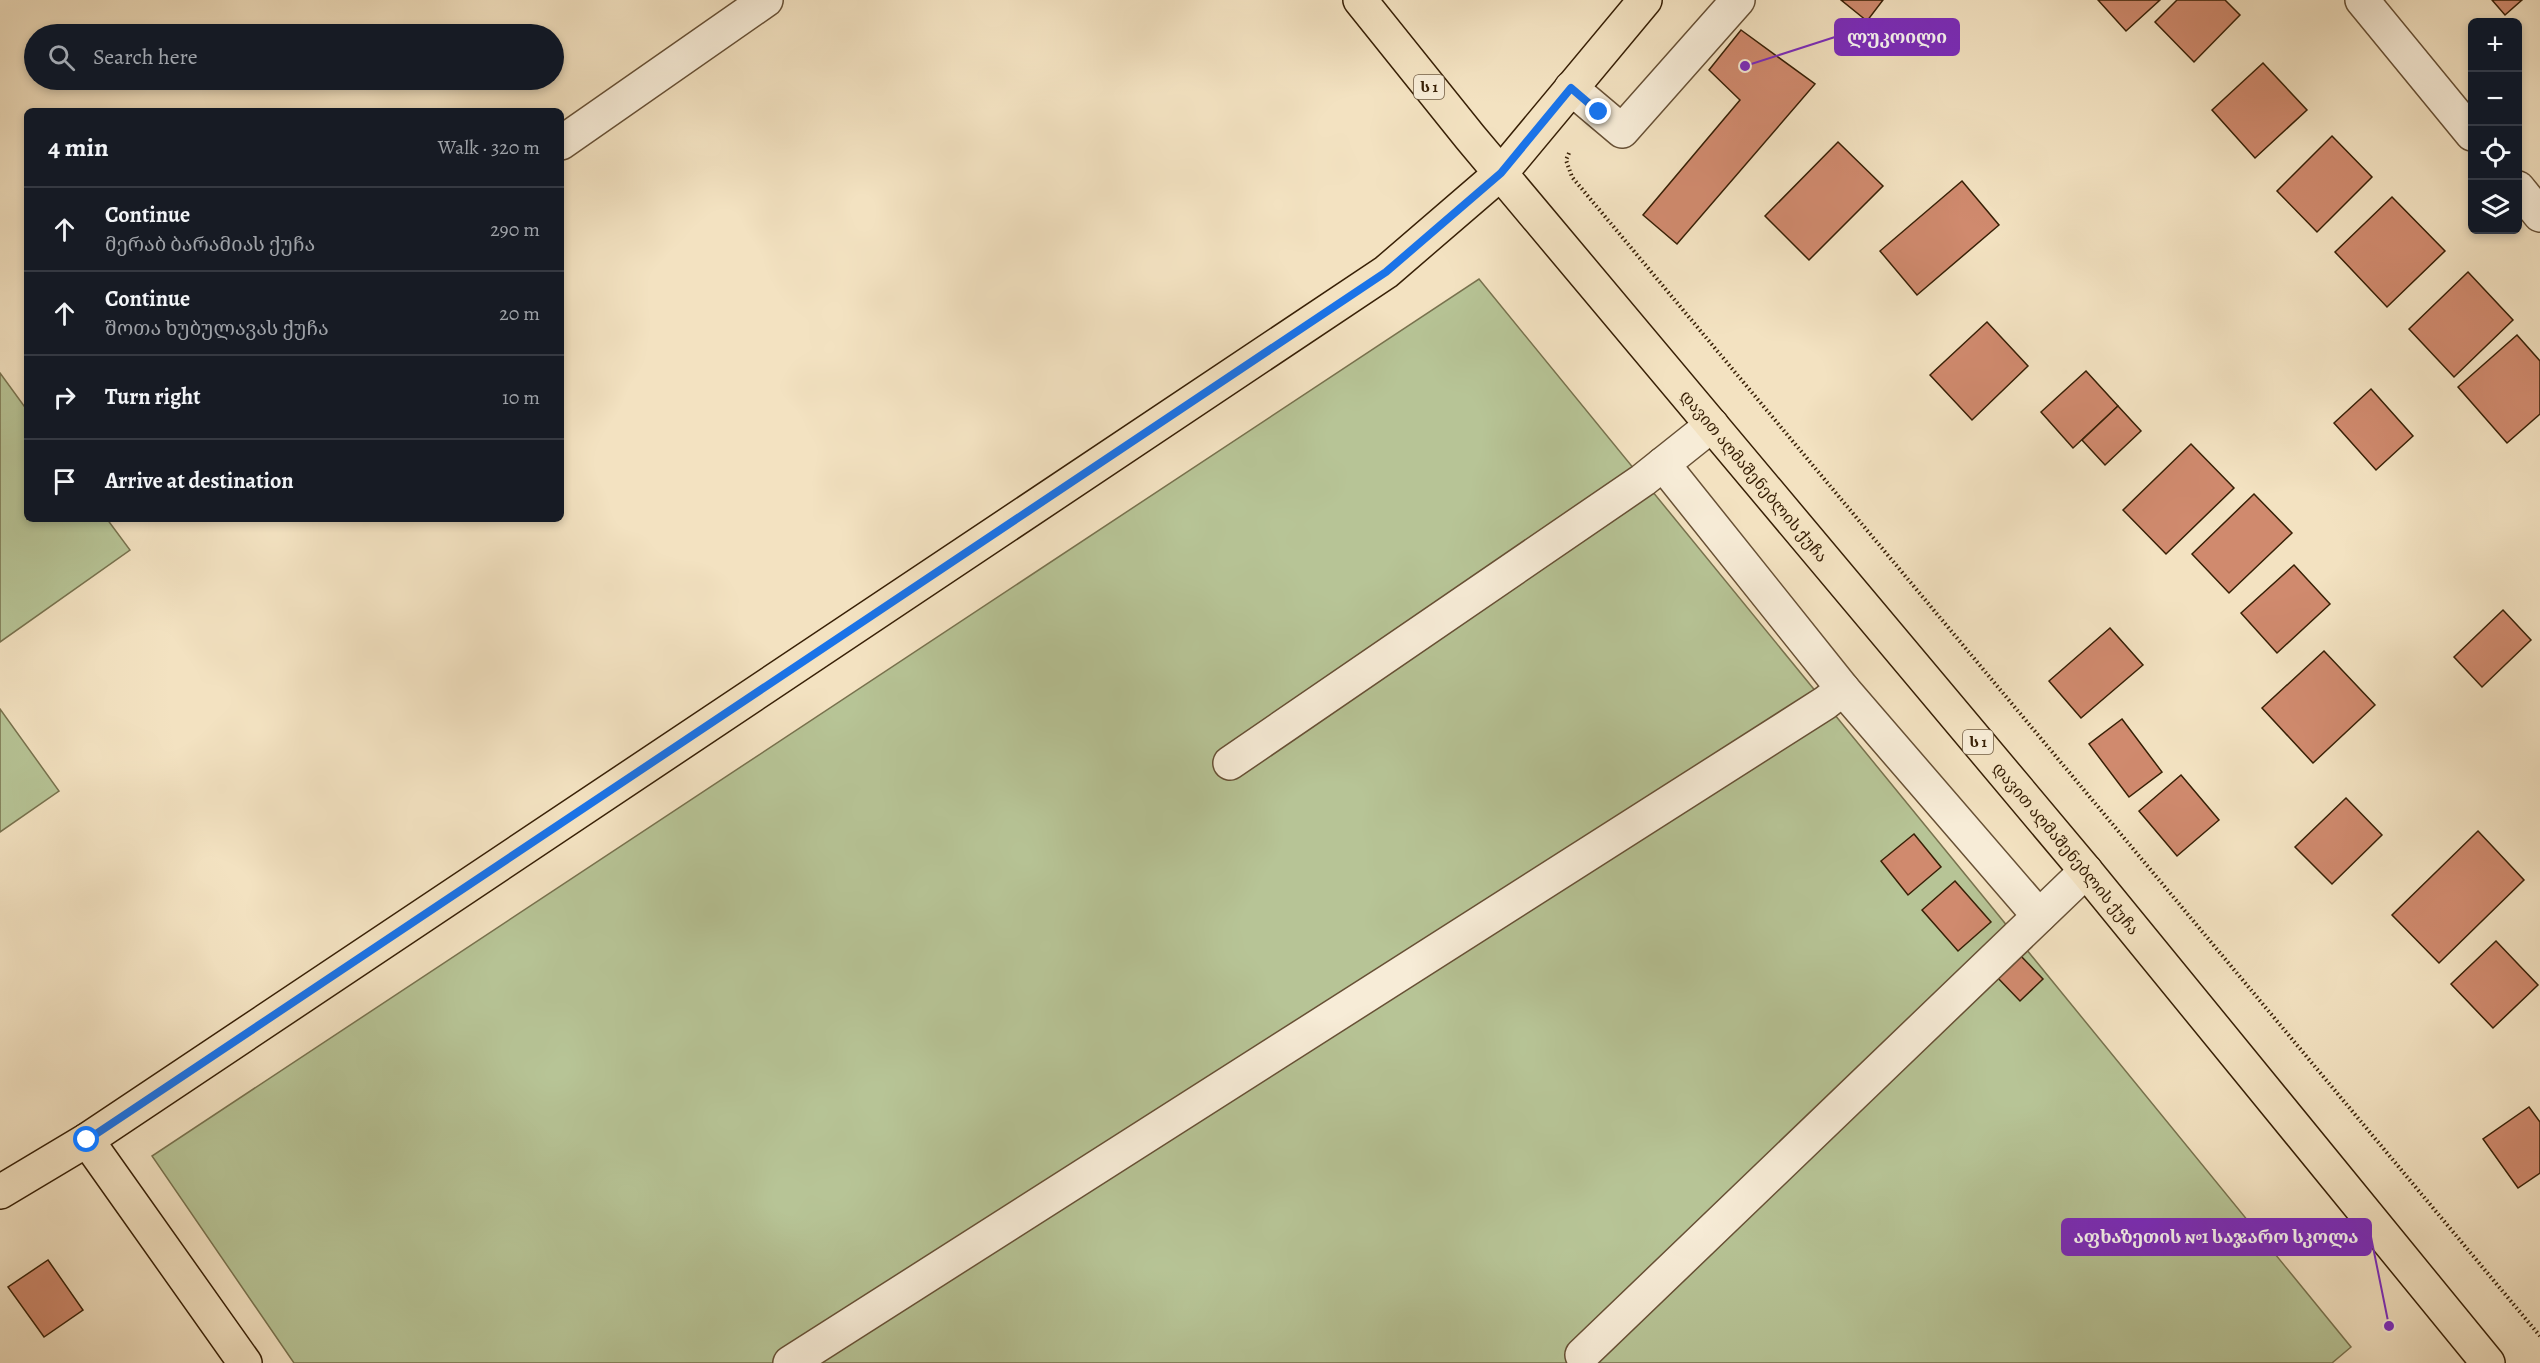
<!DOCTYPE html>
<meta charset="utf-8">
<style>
:root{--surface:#171b24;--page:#20242c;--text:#f1f3f6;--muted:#9ea1a6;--line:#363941}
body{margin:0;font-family:Alegreya,"Noto Serif Georgian",serif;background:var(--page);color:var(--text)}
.controls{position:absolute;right:18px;top:18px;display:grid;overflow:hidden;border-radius:9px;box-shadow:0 3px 9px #0003}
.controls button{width:54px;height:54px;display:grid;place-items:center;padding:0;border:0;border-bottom:2px solid var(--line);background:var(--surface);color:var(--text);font:30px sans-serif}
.stop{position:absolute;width:18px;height:18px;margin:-14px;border:4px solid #1a73e8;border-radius:50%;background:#fff}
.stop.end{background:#1a73e8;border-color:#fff;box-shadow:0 2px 6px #0008}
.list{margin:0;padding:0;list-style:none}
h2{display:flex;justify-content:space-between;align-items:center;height:78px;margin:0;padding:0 24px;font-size:26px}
h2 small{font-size:20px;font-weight:400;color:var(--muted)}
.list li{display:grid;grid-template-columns:39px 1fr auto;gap:18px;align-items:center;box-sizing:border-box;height:84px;padding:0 24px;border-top:2px solid var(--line)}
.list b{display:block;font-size:22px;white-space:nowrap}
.list p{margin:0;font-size:20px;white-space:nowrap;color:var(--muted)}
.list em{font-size:20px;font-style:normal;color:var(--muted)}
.icon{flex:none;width:33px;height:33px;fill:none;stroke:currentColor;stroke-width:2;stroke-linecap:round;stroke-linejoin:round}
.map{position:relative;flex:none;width:2540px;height:1363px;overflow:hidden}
.search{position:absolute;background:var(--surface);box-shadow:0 3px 9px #0003;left:24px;top:24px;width:540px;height:66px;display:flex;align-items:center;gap:15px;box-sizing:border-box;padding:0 21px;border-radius:33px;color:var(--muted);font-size:22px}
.panel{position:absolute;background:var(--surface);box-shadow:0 3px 9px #0003;left:24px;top:108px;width:540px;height:414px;border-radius:9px}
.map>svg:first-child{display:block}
.green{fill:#b7c496;stroke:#78724e;stroke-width:1.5}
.building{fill:#d08a6e;stroke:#382006;stroke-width:1.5}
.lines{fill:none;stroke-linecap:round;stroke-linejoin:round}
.minor-casing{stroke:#675035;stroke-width:36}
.major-casing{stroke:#382006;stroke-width:36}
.highway-casing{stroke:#382006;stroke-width:36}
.path{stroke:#382006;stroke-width:4;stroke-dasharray:1.5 3;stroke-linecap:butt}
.minor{stroke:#f7ecd7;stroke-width:33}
.major{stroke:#f3e2c1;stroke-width:33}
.highway{stroke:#f3e2c1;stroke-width:33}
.route{stroke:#1a73e8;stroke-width:8}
.labels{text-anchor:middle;stroke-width:5;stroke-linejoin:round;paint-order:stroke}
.shield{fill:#f7ecd7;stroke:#715d45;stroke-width:1.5}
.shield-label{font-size:15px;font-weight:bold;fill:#382006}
.street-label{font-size:16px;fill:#382006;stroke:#f7ecd7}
.leader{fill:none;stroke:#7b2cbf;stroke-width:2}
.callout-dot{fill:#7b2cbf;stroke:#f7ecd7;stroke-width:2}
.callout{fill:#7b2cbf;stroke:#7b2cbf;stroke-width:2}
.callout-label{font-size:18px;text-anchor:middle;font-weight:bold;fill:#fff}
</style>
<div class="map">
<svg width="2540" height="1363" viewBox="0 0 2540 1363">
<rect width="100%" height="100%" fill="#f3e2c1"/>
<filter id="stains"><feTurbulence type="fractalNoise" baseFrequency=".00333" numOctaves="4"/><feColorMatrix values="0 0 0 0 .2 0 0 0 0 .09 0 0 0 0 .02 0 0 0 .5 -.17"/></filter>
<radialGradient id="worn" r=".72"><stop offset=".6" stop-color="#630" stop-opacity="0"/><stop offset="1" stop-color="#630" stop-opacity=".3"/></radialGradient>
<g class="green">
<path d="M 1479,279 L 2351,1347 L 2332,1363 L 294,1363 L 152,1156 Z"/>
<path d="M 0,373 L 27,410 L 27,519 L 107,519 L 130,550 L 0,642 Z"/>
<path d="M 0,709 L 59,791 L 0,832 Z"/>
</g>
<g class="building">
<path d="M 1841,0 L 1883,0 L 1867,21 Z"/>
<path d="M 2098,0 L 2160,0 L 2126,31 Z"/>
<path d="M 2177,0 L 2225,0 L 2240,15 L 2194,62 L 2155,22 Z"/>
<path d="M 2492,0 L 2522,0 L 2505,15 Z"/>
<path d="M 1741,30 L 1815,84 L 1677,244 L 1643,215 L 1740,100 L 1709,70 Z"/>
<path d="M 2263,63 L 2307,110 L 2255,158 L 2212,110 Z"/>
<path d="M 2332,136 L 2372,177 L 2317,232 L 2277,191 Z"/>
<path d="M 1838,142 L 1883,186 L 1809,260 L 1765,216 Z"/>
<path d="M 1962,181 L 1999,225 L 1917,295 L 1880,251 Z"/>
<path d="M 2392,197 L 2445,251 L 2387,307 L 2335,252 Z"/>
<path d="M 2468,272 L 2513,320 L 2454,377 L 2409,329 Z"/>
<path d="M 1987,322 L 2028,366 L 1972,420 L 1930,375 Z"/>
<path d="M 2517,335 L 2540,361 L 2540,414 L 2507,443 L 2458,387 Z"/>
<path d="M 2086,371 L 2118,406 L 2073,448 L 2041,412 Z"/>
<path d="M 2371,389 L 2413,436 L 2376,470 L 2334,423 Z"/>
<path d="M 2118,406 L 2141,431 L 2105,465 L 2082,440 Z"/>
<path d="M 2191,444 L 2234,488 L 2166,554 L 2123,510 Z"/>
<path d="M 2254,494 L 2292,533 L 2229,593 L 2192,554 Z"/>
<path d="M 2294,565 L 2330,604 L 2277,653 L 2241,613 Z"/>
<path d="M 2503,610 L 2531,640 L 2482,687 L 2454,657 Z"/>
<path d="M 2110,628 L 2143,665 L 2081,718 L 2049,681 Z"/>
<path d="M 2324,651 L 2375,705 L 2313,763 L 2262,708 Z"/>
<path d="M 2122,719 L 2162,772 L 2129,797 L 2089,744 Z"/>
<path d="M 2181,775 L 2219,820 L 2177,856 L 2139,811 Z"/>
<path d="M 2346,798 L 2382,835 L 2332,884 L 2295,847 Z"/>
<path d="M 2478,831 L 2524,880 L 2439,963 L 2392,915 Z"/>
<path d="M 1914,834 L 1941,867 L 1908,895 L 1881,861 Z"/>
<path d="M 1955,881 L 1991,922 L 1958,951 L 1922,910 Z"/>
<path d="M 2496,941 L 2538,985 L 2493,1028 L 2451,984 Z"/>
<path d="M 2018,953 L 2043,979 L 2020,1001 L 1995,975 Z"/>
<path d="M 2529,1107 L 2540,1122 L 2540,1173 L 2518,1188 L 2483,1139 Z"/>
<path d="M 48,1260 L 83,1310 L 44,1337 L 8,1287 Z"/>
</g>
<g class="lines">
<g class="minor-casing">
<g id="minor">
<path d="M 2362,0 L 2472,134"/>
<path d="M 1571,88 L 1622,131 L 1738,0"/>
<path d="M 561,143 L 766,0"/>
<path d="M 2518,188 L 2540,215"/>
<path d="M 1663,464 L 1843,689 L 2039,916"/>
<path d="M 1230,763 L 1643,480 L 1712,425"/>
<path d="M 1582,1355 L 2086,871"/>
<path d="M 790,1363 L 1825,703 L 1843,689"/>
</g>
</g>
<g class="major-casing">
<g id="major">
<path d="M 87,1140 L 245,1363"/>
<path d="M 0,1192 L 87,1140 L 1386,272 L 1501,173 L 1645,0"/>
</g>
</g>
<g class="highway-casing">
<g id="highway">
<path id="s1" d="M 1360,0 L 1470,137 L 2086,871 L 2488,1363"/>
</g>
</g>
<path class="path" d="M 1569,153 L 1566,160 L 1572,177 L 2540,1336"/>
<use href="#minor" class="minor"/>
<use href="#major" class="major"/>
<use href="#highway" class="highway"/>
</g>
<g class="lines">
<path class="route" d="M 87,1140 L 1386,272 L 1501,173 L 1571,88 L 1599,112"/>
</g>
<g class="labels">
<g class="shield">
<rect x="1414" y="75" width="30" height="24" rx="4.5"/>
<rect x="1963" y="730" width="30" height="24" rx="4.5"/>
</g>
<g class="shield-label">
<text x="1429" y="92">ს 1</text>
<text x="1978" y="747">ს 1</text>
</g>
<g class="street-label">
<text dy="6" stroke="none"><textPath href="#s1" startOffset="618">დავით აღმაშენებლის ქუჩა</textPath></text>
<text dy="6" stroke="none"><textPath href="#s1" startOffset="1104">დავით აღმაშენებლის ქუჩა</textPath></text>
</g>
</g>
<path class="leader" d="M1745 66L1835 37M2389 1326L2371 1237"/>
<g class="callout-dot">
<circle cx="1745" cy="66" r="6"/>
<circle cx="2389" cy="1326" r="6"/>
</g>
<g class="callout">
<rect x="1835" y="19" width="124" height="36" rx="6"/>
<rect x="2062" y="1219" width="309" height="36" rx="6"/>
</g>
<g class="callout-label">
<text x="1897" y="43">ლუკოილი</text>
<text x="2216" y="1243">აფხაზეთის №1 საჯარო სკოლა</text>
</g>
<rect width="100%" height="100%" filter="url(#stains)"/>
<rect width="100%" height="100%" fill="url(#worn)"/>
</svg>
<div class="controls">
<button>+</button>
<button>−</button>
<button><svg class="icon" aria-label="locate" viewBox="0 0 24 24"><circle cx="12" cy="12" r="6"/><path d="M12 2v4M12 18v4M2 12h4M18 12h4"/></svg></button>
<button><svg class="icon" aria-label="layers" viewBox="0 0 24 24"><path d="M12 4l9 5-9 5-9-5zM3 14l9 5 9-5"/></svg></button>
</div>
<div class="stop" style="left:87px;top:1140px"></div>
<div class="stop end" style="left:1599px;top:112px"></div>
<div class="search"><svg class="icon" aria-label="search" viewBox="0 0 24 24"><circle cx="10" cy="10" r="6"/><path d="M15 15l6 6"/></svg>Search here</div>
<section class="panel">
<h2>4 min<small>Walk · 320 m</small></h2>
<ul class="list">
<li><svg class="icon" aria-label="ahead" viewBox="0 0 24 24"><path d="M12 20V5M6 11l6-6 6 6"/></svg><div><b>Continue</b><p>მერაბ ბარამიას ქუჩა</p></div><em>290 m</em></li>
<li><svg class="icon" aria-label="ahead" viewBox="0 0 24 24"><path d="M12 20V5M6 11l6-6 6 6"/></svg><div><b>Continue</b><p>შოთა ხუბულავას ქუჩა</p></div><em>20 m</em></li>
<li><svg class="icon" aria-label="right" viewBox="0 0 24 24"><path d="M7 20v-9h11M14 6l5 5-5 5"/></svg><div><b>Turn right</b></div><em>10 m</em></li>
<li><svg class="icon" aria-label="arrive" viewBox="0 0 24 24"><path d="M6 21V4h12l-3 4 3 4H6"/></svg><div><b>Arrive at destination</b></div></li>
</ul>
</section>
</div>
